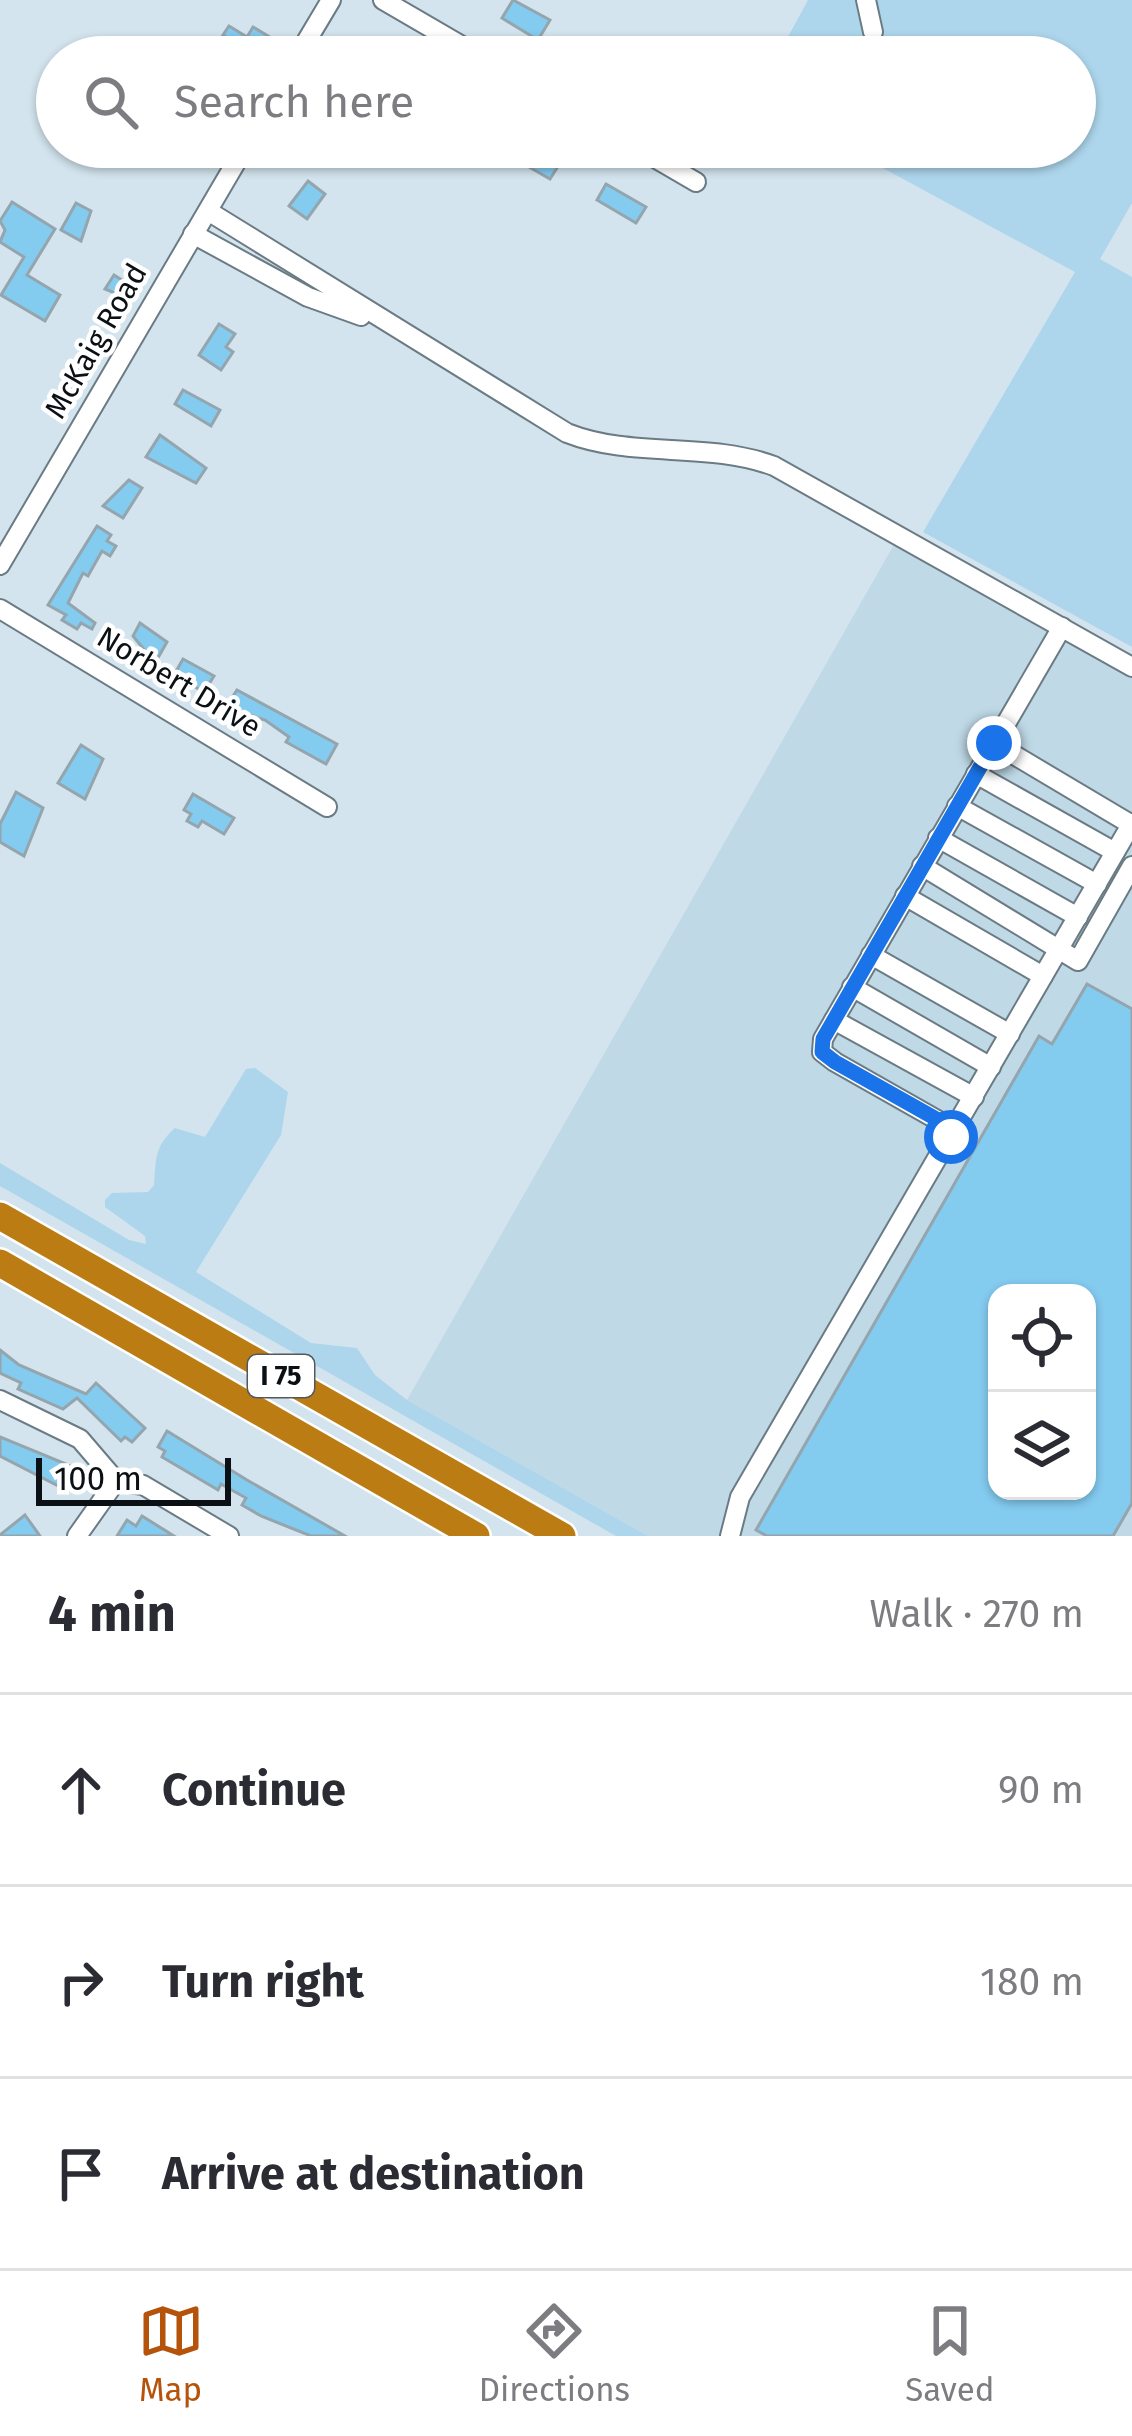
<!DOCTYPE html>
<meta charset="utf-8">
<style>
:root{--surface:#fff;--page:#f2f2f3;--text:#2b2b33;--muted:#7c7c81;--line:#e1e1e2;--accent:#b45309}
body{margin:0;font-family:"Fira Sans",sans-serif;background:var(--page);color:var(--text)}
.controls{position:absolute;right:36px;bottom:36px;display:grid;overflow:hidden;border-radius:24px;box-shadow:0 3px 9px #0004}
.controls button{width:108px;height:108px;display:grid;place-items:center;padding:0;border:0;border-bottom:3px solid var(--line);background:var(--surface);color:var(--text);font:60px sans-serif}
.scale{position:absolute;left:36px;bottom:30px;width:195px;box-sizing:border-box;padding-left:12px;border:6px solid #0a1013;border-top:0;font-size:33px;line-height:42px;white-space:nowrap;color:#0a1013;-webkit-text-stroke:9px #fff;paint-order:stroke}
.stop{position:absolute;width:36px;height:36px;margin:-27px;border:9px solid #1a73e8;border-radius:50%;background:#fff}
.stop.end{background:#1a73e8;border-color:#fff;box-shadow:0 3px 12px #0008}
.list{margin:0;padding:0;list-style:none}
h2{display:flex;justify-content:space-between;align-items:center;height:156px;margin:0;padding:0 48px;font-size:51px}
h2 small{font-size:39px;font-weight:400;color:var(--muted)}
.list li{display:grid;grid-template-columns:78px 1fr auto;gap:36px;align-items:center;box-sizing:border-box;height:192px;padding:0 48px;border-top:3px solid var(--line)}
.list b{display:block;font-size:45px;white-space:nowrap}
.list em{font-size:39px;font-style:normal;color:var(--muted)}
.icon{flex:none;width:66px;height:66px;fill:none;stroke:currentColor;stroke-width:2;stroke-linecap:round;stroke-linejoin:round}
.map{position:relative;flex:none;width:1132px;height:1536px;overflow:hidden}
.search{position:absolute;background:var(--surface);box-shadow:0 3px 9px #0004;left:36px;right:36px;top:36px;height:132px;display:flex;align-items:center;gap:30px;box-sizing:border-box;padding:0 42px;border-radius:66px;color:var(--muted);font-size:45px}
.sheet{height:732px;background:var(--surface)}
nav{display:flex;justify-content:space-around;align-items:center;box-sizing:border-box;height:168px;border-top:3px solid var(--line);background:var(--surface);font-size:33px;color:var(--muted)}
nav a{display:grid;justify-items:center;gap:6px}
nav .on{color:var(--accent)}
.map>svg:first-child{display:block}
.built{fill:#bfd9e7;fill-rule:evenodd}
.green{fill:#add6ec}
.building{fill:#84cbf0;stroke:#94a5ae;stroke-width:3;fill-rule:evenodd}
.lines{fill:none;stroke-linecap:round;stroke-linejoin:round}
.minor-casing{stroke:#6b7b84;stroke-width:22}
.highway-casing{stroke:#fff;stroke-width:32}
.minor{stroke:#fff;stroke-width:18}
.highway{stroke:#bb7d13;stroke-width:27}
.route{stroke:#1a73e8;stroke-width:15}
.labels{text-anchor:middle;stroke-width:9;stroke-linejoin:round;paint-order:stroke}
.shield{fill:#fff;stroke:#54585a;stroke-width:3}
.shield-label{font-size:27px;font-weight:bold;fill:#0a1013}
.street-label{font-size:30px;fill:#0a1013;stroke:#fff}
</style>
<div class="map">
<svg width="1132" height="1536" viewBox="0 0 1132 1536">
<rect width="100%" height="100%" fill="#d3e4ee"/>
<path class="built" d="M 900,534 L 1132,667 L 1132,1536 L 648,1536 L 407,1400 ZM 997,1293 L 1087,1293 L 1087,1491 L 997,1491 Z"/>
<g class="green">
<path d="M 808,0 L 1132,0 L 1132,203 L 1100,259 L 1132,277 L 1132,647 L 923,532 L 1075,272 L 844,147 L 1075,147 L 1075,57 L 777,57 Z"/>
<path d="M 255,1068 L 288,1092 L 281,1135 L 196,1272 L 311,1343 L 357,1348 L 375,1375 L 407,1400 L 648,1536 L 616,1536 L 0,1186 L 0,1163 L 129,1240 L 146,1244 L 145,1236 L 105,1207 L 105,1200 L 112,1193 L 148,1192 L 154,1185 C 156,1161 154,1146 175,1128 L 205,1137 L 246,1069 Z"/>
</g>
<g class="building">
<path d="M 513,0 L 550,20 L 538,40 L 502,18 Z"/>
<path d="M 229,26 L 247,37 L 253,27 L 278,42 L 269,57 L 260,57 L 223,35 Z"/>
<path d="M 525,147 L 539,147 L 562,160 L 550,179 L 517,160 Z"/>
<path d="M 308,181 L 325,194 L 307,219 L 289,206 Z"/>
<path d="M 606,184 L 646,207 L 636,223 L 597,200 Z"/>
<path d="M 12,202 L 55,229 L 27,275 L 60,295 L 45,321 L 1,295 L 24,257 L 0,242 L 5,230 L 0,221 Z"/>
<path d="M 76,203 L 91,211 L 81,241 L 61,230 Z"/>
<path d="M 114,275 L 136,289 L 129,299 L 105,289 Z"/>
<path d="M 219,324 L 235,334 L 226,347 L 233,352 L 221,370 L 199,355 Z"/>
<path d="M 183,390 L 220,410 L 211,426 L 175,404 Z"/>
<path d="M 160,435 L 206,468 L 196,483 L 146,457 Z"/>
<path d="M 129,480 L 142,488 L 123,518 L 103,506 Z"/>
<path d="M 97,526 L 111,535 L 107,541 L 116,546 L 110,556 L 102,551 L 88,576 L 83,573 L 68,603 L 95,623 L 92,629 L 81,623 L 77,629 L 62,620 L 66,615 L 48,605 Z"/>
<path d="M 140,623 L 167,642 L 155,663 L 133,636 Z"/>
<path d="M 183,659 L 214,676 L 204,692 L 174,675 Z"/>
<path d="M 237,690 L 337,744 L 326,764 L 286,742 L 289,737 L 265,720 L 226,707 Z"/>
<path d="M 81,745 L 103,759 L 85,799 L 58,783 Z"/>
<path d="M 16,792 L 43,808 L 24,856 L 0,842 L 0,824 Z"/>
<path d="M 193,794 L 234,818 L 224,834 L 202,821 L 198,827 L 187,821 L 191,814 L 184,810 Z"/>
<path d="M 1087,984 L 1132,1009 L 1132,1503 L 1113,1536 L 767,1536 L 756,1530 L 1039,1036 L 1052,1044 ZM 997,1293 L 1087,1293 L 1087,1491 L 997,1491 Z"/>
<path d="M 0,1350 L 19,1365 L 86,1394 L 96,1383 L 145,1428 L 132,1442 L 125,1437 L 121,1441 L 77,1398 L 63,1409 L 18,1389 L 21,1383 L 0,1373 Z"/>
<path d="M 167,1431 L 247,1480 L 345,1536 L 311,1536 L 261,1516 L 242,1505 L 246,1498 L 221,1484 L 218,1490 L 162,1457 L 165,1451 L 158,1447 Z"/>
<path d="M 0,1437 L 71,1466 L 69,1472 L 76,1475 L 68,1491 L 0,1456 Z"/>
<path d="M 25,1515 L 40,1536 L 0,1536 L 0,1535 Z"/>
<path d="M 142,1516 L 174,1536 L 117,1536 L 127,1520 L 136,1526 Z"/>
</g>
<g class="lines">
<g class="minor-casing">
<g id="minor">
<path d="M 383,0 L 481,57"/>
<path d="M 866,0 L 873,32"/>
<path d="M 297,57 L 331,0"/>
<path d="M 636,147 L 696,182"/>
<path d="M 208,211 L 567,433 C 633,459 707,441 774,466 L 1132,667"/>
<path d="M 193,234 L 308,297 L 361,316"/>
<path d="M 0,565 L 245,147"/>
<path d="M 0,609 L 327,807"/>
<path d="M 994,743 L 1132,825"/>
<path d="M 976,774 L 1115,852"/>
<path d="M 957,806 L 1097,884"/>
<path d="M 938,838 L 1078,917"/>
<path d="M 922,866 L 1078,961 L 1132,866"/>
<path d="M 905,896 L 1043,976"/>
<path d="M 871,955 L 1010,1034"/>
<path d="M 852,987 L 991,1067"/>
<path d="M 834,1020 L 974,1097"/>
<path d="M 955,1130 L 835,1062 L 822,1052 L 823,1039 L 1062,627"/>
<path d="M 0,1400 L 80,1439 L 116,1481 L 143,1485 L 229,1536"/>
<path d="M 77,1536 L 116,1481"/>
<path d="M 730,1536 L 740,1497 L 1132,823"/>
</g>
</g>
<g class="highway-casing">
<g id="highway">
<path d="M 0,1216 L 562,1536"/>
<path d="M 0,1263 L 476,1536"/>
</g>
</g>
<use href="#minor" class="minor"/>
<use href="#highway" class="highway"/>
</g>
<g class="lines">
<path class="route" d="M 951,1137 L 956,1130 L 835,1062 L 822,1052 L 823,1039 L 994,743"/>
</g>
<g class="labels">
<rect class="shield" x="248" y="1355" width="66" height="42" rx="9"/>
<g class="shield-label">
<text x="281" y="1385">I 75</text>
</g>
<g class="street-label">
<text transform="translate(96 341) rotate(-60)" y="10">McKaig Road</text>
<text transform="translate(179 682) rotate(31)" y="10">Norbert Drive</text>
</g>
</g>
</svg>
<div class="controls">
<button><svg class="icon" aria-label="locate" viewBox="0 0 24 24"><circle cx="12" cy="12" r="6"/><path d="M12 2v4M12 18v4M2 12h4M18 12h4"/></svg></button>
<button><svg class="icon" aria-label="layers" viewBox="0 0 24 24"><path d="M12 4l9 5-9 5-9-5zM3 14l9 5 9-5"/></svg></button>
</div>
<div class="scale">100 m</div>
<div class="stop" style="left:951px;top:1137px"></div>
<div class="stop end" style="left:994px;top:743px"></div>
<div class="search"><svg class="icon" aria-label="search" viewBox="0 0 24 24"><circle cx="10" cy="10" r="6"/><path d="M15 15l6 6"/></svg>Search here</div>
</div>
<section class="sheet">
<h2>4 min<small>Walk · 270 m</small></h2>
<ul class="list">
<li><svg class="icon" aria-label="ahead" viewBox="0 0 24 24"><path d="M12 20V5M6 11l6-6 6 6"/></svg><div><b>Continue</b></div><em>90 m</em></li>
<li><svg class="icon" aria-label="right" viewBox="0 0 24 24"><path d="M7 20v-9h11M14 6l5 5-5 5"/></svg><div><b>Turn right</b></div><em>180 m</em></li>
<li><svg class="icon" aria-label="arrive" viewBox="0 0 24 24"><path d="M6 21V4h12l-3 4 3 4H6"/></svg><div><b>Arrive at destination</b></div></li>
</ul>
</section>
<nav>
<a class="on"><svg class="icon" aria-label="map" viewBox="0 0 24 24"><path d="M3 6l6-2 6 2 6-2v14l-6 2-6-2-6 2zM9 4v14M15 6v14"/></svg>Map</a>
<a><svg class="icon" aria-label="directions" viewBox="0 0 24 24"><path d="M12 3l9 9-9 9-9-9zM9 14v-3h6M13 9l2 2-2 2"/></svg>Directions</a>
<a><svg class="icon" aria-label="saved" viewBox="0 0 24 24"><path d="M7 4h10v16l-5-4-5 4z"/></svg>Saved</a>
</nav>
